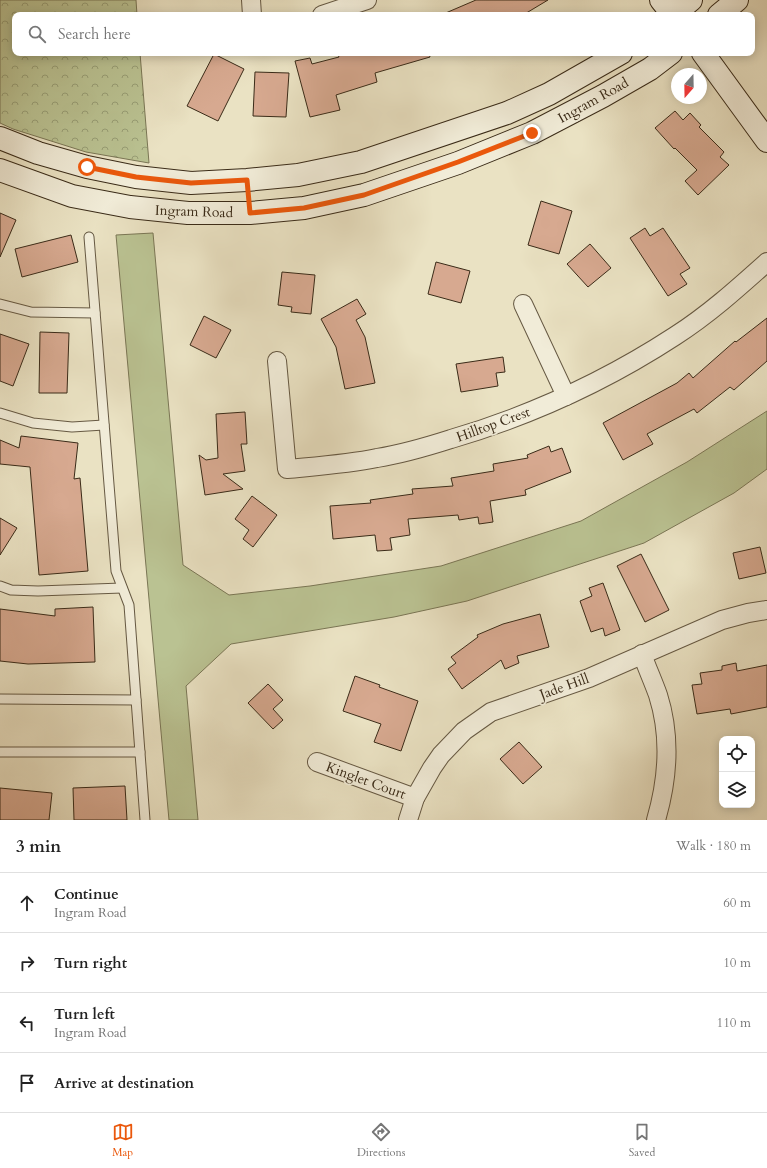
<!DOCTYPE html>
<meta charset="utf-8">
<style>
:root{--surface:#fff;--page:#f2f2f2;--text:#222;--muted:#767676;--line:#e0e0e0;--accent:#ea580c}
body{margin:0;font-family:Cardo,serif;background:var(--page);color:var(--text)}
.controls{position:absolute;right:12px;bottom:12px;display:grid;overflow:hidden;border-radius:8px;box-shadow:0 2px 10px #0003}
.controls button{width:36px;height:36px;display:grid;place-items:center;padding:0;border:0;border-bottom:1px solid var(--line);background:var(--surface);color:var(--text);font:20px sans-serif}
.compass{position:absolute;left:671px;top:68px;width:36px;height:36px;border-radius:50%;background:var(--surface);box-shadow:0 2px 10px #0003;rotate:200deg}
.stop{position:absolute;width:12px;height:12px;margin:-9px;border:3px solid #ea580c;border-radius:50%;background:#fff}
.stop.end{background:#ea580c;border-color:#fff;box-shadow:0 1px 4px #0008}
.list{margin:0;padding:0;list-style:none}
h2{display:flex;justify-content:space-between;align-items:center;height:52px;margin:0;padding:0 16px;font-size:17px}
h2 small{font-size:13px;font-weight:400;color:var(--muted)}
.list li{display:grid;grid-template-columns:26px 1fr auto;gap:12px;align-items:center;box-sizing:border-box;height:60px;padding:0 16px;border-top:1px solid var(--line)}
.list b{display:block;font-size:15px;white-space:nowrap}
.list p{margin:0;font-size:13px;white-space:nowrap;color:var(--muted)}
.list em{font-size:13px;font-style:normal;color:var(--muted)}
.icon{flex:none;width:22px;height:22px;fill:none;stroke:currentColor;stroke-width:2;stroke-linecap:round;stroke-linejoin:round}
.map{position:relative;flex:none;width:767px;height:820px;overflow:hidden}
.search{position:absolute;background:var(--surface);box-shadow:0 2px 10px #0003;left:12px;right:12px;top:12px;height:44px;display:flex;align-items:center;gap:10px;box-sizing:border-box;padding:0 14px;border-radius:8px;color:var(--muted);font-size:15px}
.sheet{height:292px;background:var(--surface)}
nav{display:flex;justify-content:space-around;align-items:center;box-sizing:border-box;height:56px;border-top:1px solid var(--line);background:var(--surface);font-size:11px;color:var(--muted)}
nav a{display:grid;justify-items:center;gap:2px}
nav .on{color:var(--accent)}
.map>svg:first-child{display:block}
.grass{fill:#bac292;stroke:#7a7655}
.forest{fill:url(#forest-crowns);stroke:#7a7655}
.building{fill:#d7a990;stroke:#3a2b18}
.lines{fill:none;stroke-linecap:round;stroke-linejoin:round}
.lane-casing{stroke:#665943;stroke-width:11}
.street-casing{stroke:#665943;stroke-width:20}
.secondary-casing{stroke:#3a2b18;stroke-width:24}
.lane{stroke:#f1ecd8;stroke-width:9}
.street{stroke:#f1ecd8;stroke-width:18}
.secondary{stroke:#f1ecd8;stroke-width:22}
.route{stroke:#ea580c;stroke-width:5}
.labels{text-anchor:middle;stroke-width:3.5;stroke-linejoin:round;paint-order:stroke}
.street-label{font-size:14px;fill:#3a2b18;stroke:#f1ecd8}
</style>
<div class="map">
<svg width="767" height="820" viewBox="0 0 767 820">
<defs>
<pattern id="forest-crowns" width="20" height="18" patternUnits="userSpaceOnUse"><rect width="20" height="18" fill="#bac292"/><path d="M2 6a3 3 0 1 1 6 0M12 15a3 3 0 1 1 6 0" fill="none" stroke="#989e76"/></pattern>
</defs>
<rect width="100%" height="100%" fill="#eae2c3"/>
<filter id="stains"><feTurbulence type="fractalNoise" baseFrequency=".005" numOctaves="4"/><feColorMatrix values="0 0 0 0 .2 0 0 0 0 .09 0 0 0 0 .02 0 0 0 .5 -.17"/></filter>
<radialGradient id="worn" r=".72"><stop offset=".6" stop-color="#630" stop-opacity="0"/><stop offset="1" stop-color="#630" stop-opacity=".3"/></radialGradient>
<path class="grass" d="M 153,233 L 183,565 L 229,595 L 310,586 L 441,566 L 581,521 L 687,462 L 767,411 L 767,469 L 734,493 L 644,543 L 467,601 L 394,617 L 231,644 L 186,686 L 198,820 L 169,820 L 116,235 Z"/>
<path class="forest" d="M 0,0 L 136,0 L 137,15 L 15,15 L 15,53 L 140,53 L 149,163 L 86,152 L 13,129 L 0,123 Z"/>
<g class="building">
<path d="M 476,0 L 548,0 L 523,15 L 441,15 Z"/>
<path d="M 337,53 L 429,53 L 430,57 L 375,73 L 377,82 L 336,95 L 340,110 L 310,117 L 295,61 L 310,58 L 312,64 L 339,57 Z"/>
<path d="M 214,54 L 244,69 L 218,121 L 187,106 Z"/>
<path d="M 255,72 L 289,73 L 286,117 L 253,116 Z"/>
<path d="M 675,111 L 683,120 L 690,113 L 701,125 L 699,127 L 724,152 L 720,157 L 729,165 L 698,195 L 685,181 L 697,170 L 675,148 L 674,149 L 655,128 Z"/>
<path d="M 541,201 L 572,211 L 559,254 L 528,245 Z"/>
<path d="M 0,213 L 16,220 L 0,257 Z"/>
<path d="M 645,228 L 650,236 L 663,228 L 690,268 L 680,274 L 687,284 L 668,296 L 630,238 Z"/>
<path d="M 71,235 L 78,262 L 22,277 L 15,249 Z"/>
<path d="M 590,244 L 611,268 L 588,287 L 567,264 Z"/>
<path d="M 436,262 L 470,271 L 461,303 L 428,294 Z"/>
<path d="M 282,272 L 315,275 L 311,314 L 291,312 L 292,307 L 278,305 Z"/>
<path d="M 357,299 L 366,314 L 356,320 L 365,337 L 375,383 L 345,389 L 336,347 L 321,319 Z"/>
<path d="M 204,316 L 231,330 L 216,358 L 190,345 Z"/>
<path d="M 767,318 L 767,361 L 734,390 L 730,387 L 697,413 L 694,409 L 647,434 L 653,444 L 623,460 L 603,423 L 677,383 L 689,373 L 693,378 L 735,341 L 736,342 Z"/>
<path d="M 40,332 L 69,333 L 67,393 L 39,393 Z"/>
<path d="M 0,334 L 29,344 L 13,386 L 0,381 Z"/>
<path d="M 503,357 L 505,372 L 496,373 L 498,386 L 461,392 L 456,364 Z"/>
<path d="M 245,412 L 247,444 L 241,444 L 245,471 L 223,474 L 243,489 L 205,495 L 199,455 L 206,460 L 218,458 L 216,414 Z"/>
<path d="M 21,436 L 78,443 L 74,479 L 80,478 L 88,571 L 39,575 L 30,467 L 0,464 L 0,440 L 19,448 Z"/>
<path d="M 549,446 L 551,452 L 562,448 L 571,472 L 525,490 L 526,495 L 490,501 L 493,522 L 479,524 L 478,517 L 459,520 L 458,515 L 408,519 L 410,535 L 390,538 L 392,550 L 377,551 L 375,535 L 333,539 L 330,506 L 371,503 L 370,500 L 413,494 L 412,489 L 453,486 L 451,478 L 494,471 L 493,464 L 528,458 L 527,455 Z"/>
<path d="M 252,496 L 277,515 L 253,547 L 243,539 L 249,530 L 235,519 Z"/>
<path d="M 0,518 L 17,528 L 0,555 Z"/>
<path d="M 760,547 L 766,573 L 739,579 L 733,553 Z"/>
<path d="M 641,554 L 669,610 L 645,622 L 617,566 Z"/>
<path d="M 603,583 L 620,630 L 605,636 L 603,628 L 591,632 L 580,601 L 592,596 L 589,588 Z"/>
<path d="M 93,607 L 95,662 L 28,664 L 0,661 L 0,609 L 55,616 L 55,609 Z"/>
<path d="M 540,614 L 549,647 L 517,656 L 519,663 L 505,669 L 501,660 L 462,689 L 448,669 L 456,663 L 451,657 L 478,637 L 477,635 L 503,624 Z"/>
<path d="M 736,663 L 737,671 L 767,665 L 767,707 L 731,714 L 730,709 L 697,714 L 692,685 L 702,684 L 700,673 L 722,670 L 722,666 Z"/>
<path d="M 355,676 L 380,685 L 379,687 L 418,701 L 401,751 L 374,742 L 381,724 L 343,711 Z"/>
<path d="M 268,684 L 283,700 L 273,709 L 283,720 L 273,729 L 248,703 Z"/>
<path d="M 519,742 L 542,767 L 523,784 L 500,759 Z"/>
<path d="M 125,786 L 127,820 L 74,820 L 73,788 Z"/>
<path d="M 0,788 L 52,793 L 49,820 L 0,820 Z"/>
</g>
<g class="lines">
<g class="lane-casing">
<g id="lane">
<path d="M 89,237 L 116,571 L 129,605 L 145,820"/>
<path d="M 0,304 L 31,312 L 95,313"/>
<path d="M 0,413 L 33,423 L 72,427 L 104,425"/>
<path d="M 0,586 L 11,590 L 38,591 L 122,588"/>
<path d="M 0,699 L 136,700"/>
<path d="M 0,752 L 140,752"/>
</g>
</g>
<g class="street-casing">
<g id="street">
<path d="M 251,0 L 252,15"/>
<path d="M 322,15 L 367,0"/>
<path d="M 523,304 L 566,396"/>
<path d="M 277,361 L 287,469 C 318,466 348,464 377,458 C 402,454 426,447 451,439 C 529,416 606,381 675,336 C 708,315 738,288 767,262"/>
<path d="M 642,654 C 647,668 653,681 658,695 C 671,736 668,779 656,820"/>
<path d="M 317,762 L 415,798"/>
<path d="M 408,820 L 415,798 L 432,768 L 441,755 L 464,731 L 491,712 L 589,678 L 722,620 L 748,613 L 767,610"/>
</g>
</g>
<g class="secondary-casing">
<g id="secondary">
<path d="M 661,0 L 673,15"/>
<path d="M 673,15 L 691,0"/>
<path d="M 719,15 L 737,0"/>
<path d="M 703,53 L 767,141"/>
<path d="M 0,138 L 38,153 L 87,167 L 136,177 L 191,183 L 247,180 L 298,175 L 361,162 L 507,113 L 549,94 L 621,53"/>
<path d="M 0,170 L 72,196 L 130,207 L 188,213 L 250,213 L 304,208 L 364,195 L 458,163 L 532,133 L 603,96 L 650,69 L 671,53"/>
</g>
</g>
<use href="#lane" class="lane"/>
<use href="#street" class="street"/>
<use href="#secondary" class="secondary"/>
</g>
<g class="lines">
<path class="route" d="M 87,167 L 136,177 L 191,183 L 247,180 L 250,213 L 304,208 L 364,195 L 458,162 L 532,133"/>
</g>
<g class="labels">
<g class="street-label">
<text transform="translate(593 100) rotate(-29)" y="5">Ingram Road</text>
<text transform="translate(194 211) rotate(2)" y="5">Ingram Road</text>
<text transform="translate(493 424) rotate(-20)" y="5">Hilltop Crest</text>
<text transform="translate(564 686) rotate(-20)" y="5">Jade Hill</text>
<text transform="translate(366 780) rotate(20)" y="5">Kinglet Court</text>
</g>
</g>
<rect width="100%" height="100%" filter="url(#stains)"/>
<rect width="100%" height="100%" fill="url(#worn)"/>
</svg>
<div class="controls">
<button><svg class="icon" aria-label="locate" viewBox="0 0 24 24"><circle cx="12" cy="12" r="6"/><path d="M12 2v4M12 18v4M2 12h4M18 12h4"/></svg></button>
<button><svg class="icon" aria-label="layers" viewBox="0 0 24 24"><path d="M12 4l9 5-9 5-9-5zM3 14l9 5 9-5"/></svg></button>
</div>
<svg class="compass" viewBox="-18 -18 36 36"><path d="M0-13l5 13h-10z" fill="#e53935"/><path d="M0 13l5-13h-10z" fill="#767676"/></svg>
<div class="stop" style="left:87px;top:167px"></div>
<div class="stop end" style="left:532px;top:133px"></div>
<div class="search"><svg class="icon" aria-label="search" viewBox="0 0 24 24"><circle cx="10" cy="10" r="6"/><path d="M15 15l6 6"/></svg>Search here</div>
</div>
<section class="sheet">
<h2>3 min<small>Walk · 180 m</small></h2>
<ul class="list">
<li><svg class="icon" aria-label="ahead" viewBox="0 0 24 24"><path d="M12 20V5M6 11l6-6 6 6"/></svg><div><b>Continue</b><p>Ingram Road</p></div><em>60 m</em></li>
<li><svg class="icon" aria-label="right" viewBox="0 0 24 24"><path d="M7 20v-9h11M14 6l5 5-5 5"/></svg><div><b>Turn right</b></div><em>10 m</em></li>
<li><svg class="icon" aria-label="left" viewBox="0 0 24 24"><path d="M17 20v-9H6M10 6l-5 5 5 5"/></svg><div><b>Turn left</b><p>Ingram Road</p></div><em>110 m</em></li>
<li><svg class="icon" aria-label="arrive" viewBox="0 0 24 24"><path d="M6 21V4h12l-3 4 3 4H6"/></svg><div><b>Arrive at destination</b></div></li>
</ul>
</section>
<nav>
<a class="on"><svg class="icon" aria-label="map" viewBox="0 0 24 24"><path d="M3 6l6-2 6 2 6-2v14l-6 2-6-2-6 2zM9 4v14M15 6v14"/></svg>Map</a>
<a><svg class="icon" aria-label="directions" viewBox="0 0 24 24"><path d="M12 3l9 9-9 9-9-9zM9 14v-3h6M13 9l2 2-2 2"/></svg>Directions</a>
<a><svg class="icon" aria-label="saved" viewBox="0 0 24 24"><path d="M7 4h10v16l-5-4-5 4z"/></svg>Saved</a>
</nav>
